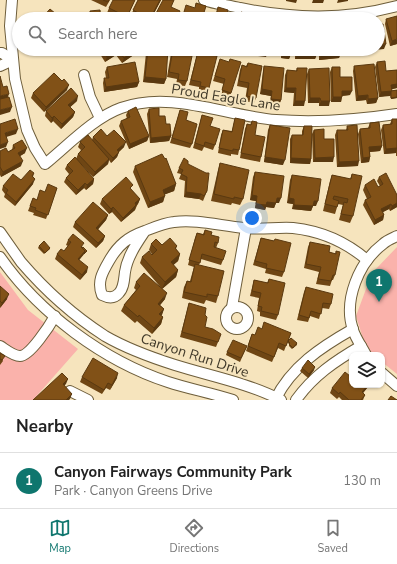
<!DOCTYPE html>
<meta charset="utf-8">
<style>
:root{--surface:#fff;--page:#f6f6f6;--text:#222;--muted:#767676;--line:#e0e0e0;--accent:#0f766e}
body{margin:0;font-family:"Nunito Sans",sans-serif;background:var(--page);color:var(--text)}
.controls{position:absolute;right:12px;bottom:12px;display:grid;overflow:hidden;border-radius:8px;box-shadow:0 1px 3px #0004}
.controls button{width:36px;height:36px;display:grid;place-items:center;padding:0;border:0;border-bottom:1px solid var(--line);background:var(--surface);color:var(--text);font:20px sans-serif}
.you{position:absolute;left:252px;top:218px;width:14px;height:14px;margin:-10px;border:3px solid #fff;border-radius:50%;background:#1a73e8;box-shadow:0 0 0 6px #1a73e833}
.badge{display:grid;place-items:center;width:26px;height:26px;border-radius:50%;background:var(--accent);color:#fff;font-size:13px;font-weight:700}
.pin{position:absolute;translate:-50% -33px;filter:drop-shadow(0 1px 2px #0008)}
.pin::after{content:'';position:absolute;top:21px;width:14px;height:12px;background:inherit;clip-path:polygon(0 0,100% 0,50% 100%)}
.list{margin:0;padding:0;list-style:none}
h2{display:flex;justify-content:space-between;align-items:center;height:52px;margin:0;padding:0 16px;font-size:17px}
h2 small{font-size:13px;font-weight:400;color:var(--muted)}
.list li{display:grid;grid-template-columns:26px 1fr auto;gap:12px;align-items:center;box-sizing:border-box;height:56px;padding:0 16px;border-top:1px solid var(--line)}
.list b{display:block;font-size:15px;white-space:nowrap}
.list p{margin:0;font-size:13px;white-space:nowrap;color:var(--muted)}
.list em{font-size:13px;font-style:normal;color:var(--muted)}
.icon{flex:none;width:22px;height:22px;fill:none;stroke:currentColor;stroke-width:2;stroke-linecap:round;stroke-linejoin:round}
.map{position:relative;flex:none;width:397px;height:400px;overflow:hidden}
.search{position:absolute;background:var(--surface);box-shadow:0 1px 3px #0004;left:12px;right:12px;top:12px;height:44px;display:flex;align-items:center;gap:10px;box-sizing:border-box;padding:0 14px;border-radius:22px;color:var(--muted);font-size:15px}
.sheet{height:108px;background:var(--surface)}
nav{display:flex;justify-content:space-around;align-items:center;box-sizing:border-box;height:56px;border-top:1px solid var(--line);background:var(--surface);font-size:11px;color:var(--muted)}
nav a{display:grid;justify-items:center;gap:2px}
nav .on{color:var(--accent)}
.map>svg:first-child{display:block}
.green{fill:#fab2ab}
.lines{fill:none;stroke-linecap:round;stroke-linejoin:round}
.minor-casing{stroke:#6e5e3b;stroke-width:12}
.minor{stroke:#fff;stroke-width:10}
.wall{fill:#6f4614}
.shaded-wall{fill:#5a3910}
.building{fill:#815117;stroke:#5a3910}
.labels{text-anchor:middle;stroke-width:4;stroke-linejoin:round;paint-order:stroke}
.street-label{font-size:14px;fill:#403929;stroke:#f6e4bd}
</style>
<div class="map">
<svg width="397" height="400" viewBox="0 0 397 400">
<rect width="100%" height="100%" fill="#f6e4bd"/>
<g class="green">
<path d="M 397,247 L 397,374 L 382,362 L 382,355 L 374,355 L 365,345 L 356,316 L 366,289 L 374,271 Z"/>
<path d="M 0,272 L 28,310 L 78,349 L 33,400 L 0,400 Z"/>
</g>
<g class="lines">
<g class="minor-casing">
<g id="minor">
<path d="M 12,0 L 10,26 L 15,79 L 27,130 L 35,148 L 45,164 C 67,146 95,117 121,108 C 171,90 225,116 276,120 C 317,123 357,120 397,114"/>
<path d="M 204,0 C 215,4 228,5 240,8 C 294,19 344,20 397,6"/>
<path d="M 0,53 L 2,53 L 13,60 L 0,66"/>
<path d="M 84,75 L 90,97 L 100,118"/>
<path d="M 145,231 C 137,243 127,257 125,272 C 124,279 124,288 119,293 C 114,299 108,298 102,295 C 97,282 102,273 109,261 C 118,245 128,237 145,231 C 155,227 164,223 174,222 C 197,219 221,226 244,228 C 260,230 277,227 293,228 C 321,231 346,242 367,260"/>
<path d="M 0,232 C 7,242 14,252 21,262 C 45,290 74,316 105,336 C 124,347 153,358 175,365 C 210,376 248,383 281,400"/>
<path d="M 0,257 C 39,313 104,361 168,382 C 189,389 212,393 233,400"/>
<circle cx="237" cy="318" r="11"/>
<path d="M 232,307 L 246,228"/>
<path d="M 0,346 C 5,349 13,356 20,356 C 30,356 50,325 55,316"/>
<path d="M 366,355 C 362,347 356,339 353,330 C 343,300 359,262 383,244 C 387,240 393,238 397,236"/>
<path d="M 382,373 L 397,386"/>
<path d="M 70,391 L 88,400"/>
<path d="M 275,400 C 291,367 321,347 353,329"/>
<path d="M 296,400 C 313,376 335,361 361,346"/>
</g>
</g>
<use href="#minor" class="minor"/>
</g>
<g class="wall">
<path d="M 91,0 L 110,0 L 106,7 Z"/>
<path d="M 135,0 L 126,19 L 120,19 L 107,13 L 109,8 Z"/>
<path d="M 138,0 L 161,0 L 151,19 L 136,19 L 136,18 L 131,15 Z"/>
<path d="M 386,19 L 397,44 L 390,46 L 385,24 Z"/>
<path d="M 101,49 L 102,49 L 138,52 L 122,63 L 116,55 L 105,62 L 100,54 Z"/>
<path d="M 148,49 L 166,79 L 164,84 L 143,82 L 146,53 Z"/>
<path d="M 173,49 L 187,81 L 185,86 L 176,85 L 177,79 L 167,77 L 171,53 Z"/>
<path d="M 230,49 L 241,49 L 240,52 Z"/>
<path d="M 271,49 L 292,49 L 291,54 L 289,59 L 281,58 L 281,56 L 270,54 Z"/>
<path d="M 295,49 L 317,49 L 317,54 L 315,59 L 295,59 Z"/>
<path d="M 319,49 L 341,49 L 339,58 L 319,60 Z"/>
<path d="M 342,49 L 354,49 L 354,50 L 352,55 L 342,56 Z"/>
<path d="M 198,51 L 209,88 L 207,93 L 199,91 L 199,87 L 189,85 Z"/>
<path d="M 220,59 L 231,93 L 230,98 L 220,95 L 224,84 L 213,81 Z"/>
<path d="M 377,62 L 386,71 L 397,70 L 397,88 L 391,89 L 391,91 L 397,90 L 397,98 L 391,99 L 390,95 L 379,97 L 375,67 Z"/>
<path d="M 248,63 L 256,98 L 254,103 L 245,101 L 247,88 L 237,86 L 240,70 L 242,65 L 246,66 Z"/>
<path d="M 264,66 L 281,100 L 279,105 L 270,104 L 271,96 L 260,94 L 263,71 Z"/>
<path d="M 354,66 L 378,98 L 376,103 L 367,104 L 366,100 L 356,101 L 353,71 Z"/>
<path d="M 107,67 L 139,82 L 137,87 L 104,92 L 103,83 L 104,78 L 106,78 L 105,72 Z"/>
<path d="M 332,67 L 340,77 L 350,95 L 342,96 L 341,102 L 331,102 L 330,72 Z"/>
<path d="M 297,68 L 304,106 L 293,106 L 294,93 L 284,92 L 285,75 L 287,70 L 296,71 Z"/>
<path d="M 309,69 L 329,106 L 319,106 L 319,103 L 308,103 L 307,74 Z"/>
<path d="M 67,90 L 44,112 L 31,98 L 33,93 Z"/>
<path d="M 77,101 L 70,107 L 75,112 L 73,117 L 61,129 L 53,121 L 51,123 L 45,116 L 46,111 Z"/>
<path d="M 149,109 L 159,116 L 166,124 L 171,136 L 169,141 L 150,143 L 147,114 Z"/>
<path d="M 180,110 L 186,120 L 192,144 L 190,148 L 170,143 Z"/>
<path d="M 128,111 L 149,136 L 147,141 L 129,149 L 119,126 L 121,121 L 127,119 L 126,115 Z"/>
<path d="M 202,115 L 210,126 L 215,145 L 213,150 L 204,147 L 202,151 L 193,148 Z"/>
<path d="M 235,118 L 239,150 L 238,155 L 231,154 L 231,156 L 218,153 L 221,135 L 223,130 L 232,131 Z"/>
<path d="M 392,119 L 397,119 L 397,156 L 396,156 L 396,153 L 384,154 L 381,130 L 383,125 L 390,124 Z"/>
<path d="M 252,121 L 255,135 L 261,157 L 260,162 L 240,158 L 245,129 L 247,124 L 250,125 Z"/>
<path d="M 370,123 L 382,146 L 380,151 L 370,152 L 370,157 L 369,162 L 361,163 L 358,134 L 358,166 L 337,167 L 335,135 L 337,130 L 346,130 L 347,126 L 358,134 L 360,129 L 368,128 Z"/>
<path d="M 270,125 L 283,165 L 264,162 L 268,130 Z"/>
<path d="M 304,126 L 311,159 L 310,164 L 290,163 L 290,139 L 292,135 L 302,135 L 302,131 Z"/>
<path d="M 314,130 L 324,139 L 333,162 L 313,162 L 312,134 Z"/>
<path d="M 107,136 L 124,147 L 119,152 L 117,157 L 111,163 L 109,160 L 108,164 L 93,177 L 76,159 L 78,154 L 81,150 L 78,147 L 80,142 L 92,140 L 93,137 Z"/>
<path d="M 13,145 L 25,153 L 20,156 L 21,166 L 1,177 L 0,175 L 0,151 L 8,152 L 12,150 Z"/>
<path d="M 165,159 L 176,184 L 174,191 L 165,194 L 163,202 L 148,208 L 133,172 L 135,166 Z"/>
<path d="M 220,163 L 243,199 L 240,205 L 232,203 L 231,205 L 211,201 L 218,170 Z"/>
<path d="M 188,164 L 207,191 L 203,201 L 199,199 L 184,197 L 185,181 L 179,179 L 181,174 L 177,173 L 179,168 Z"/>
<path d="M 67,165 L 94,179 L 93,184 L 86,190 L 84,188 L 76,195 L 64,182 L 66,178 L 69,174 L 65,169 Z"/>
<path d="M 255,172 L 279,203 L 276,203 L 274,208 L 266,207 L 265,210 L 255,208 L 256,201 L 250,200 L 253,177 Z"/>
<path d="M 34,173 L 33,177 L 33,184 L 15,206 L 4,197 L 5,194 L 2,190 L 3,186 L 21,180 Z"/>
<path d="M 352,174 L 353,216 L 350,223 L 339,220 L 343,205 L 338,204 L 335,214 L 323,211 L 330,181 L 332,175 L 350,179 Z"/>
<path d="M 292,175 L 316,206 L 313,206 L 311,211 L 292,209 L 293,204 L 287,203 L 290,180 Z"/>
<path d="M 379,177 L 397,195 L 397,207 L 390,211 L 389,209 L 383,212 L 384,215 L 383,220 L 374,225 L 363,205 L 365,200 L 367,199 L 363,190 L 365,185 L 378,187 L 380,186 L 377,181 Z"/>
<path d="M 57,188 L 46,219 L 33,215 L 34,213 L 28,211 L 33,198 L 37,200 L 45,192 Z"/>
<path d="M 131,190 L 140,199 L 135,210 L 121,222 L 112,212 L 109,214 L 100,204 L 102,199 Z"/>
<path d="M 108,215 L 106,220 L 98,229 L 105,236 L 103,241 L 96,248 L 73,227 L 75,222 Z"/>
<path d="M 205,230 L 211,235 L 218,243 L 216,248 L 223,260 L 221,265 L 201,259 L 199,265 L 218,296 L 216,303 L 206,300 L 204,304 L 182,298 L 184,287 L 187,281 L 190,281 L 194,267 L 188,265 L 195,238 L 197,233 L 203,234 Z"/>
<path d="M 261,238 L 274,241 L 284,272 L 282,277 L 265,273 L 266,269 L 253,265 Z"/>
<path d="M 68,240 L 83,247 L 86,252 L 79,260 L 87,272 L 80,280 L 55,259 L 57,254 L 64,251 L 68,246 L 66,245 Z"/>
<path d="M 310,242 L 329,252 L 335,254 L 336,251 L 335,275 L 333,280 L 332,280 L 330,286 L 316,284 L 319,272 L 304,268 L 308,247 Z"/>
<path d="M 151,244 L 177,246 L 176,249 L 180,254 L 178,261 L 173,265 L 178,270 L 176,277 L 162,289 L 140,263 L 142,257 L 152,254 L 149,250 Z"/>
<path d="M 39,246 L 50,248 L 50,249 L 44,254 L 38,248 Z"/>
<path d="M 269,279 L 278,315 L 276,320 L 260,316 L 260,312 L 257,311 L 259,298 L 250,296 L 254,280 L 267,283 Z"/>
<path d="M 136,282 L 165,299 L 160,305 L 164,309 L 161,316 L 163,317 L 161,324 L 152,334 L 137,321 L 135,323 L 121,311 L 124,305 L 136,290 L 134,288 Z"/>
<path d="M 0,286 L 7,299 L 0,308 Z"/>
<path d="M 306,287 L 331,304 L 329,309 L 322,308 L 319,319 L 310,316 L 308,322 L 297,320 L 304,292 Z"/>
<path d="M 189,303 L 205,315 L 205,327 L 218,342 L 216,347 L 180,337 Z"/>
<path d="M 262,329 L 291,333 L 284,351 L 278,348 L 272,362 L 246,351 L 252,334 L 255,335 Z"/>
<path d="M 288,341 L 297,343 L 297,345 L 292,349 L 289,346 L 289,344 L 288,343 Z"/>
<path d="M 247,346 L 240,362 L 226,355 L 227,352 Z"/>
<path d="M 0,353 L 3,361 L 0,365 Z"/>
<path d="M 302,368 L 314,370 L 308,378 L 300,371 Z"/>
<path d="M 350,376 L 369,386 L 363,393 L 365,395 L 363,400 L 342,400 L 339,397 L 337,399 L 330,393 L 332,388 Z"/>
<path d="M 82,377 L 117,378 L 110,390 L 106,388 L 102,394 L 80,382 Z"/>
</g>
<g class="shaded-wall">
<path d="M 160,0 L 161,0 L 151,19 L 150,19 Z"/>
<path d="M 286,0 L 297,0 L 296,3 L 286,1 Z"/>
<path d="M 313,0 L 324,0 L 323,3 L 312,3 Z"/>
<path d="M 338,0 L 348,0 L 348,1 L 337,3 Z"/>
<path d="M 397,39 L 397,44 L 390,46 L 392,41 Z"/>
<path d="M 386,44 L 384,49 L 366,51 L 367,49 L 378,49 L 378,45 Z"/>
<path d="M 137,49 L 139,49 L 138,52 L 122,63 L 124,58 Z"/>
<path d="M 247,49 L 260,49 L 258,53 L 246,51 Z"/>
<path d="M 118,50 L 116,55 L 105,62 L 107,57 Z"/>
<path d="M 272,50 L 283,51 L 281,56 L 270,54 Z"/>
<path d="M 354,50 L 352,55 L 342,56 L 344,51 Z"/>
<path d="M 260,51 L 268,52 L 266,57 L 258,56 Z"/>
<path d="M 283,53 L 291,54 L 289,59 L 281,58 Z"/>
<path d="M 341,53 L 339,58 L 319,60 L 321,55 Z"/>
<path d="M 317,54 L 315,59 L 295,59 L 297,55 Z"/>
<path d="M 145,77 L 166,79 L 164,84 L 143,82 Z"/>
<path d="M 139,82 L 137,87 L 104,92 L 106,87 Z"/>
<path d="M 397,84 L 397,88 L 389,90 L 391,85 Z"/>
<path d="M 69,85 L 67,90 L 44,112 L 46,107 Z"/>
<path d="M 286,88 L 296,88 L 294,93 L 284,92 Z"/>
<path d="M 262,89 L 272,91 L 271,96 L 260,94 Z"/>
<path d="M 342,91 L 352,91 L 350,95 L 340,96 Z"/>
<path d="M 392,91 L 390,96 L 379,97 L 381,92 Z"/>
<path d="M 9,94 L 7,99 L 0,101 L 0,96 Z"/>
<path d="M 368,95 L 366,100 L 356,101 L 358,96 Z"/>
<path d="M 78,96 L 77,101 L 67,110 L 68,105 Z"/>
<path d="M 333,97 L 342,97 L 341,102 L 331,102 Z"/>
<path d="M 397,97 L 397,98 L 391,99 L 391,98 Z"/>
<path d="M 310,98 L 320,98 L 319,103 L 308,103 Z"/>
<path d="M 378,98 L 376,103 L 367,104 L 368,99 Z"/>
<path d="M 271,99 L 281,100 L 279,105 L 270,104 Z"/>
<path d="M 295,101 L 305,101 L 304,106 L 293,106 Z"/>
<path d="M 321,101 L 330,101 L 329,106 L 319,106 Z"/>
<path d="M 12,107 L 10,112 L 0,115 L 0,110 Z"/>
<path d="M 75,112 L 73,117 L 61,129 L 62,124 Z"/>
<path d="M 54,116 L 53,121 L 51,123 L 52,118 Z"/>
<path d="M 18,129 L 16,134 L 3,138 L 5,133 Z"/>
<path d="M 149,136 L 147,141 L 129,149 L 130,144 Z"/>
<path d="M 171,136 L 169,141 L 150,143 L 151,138 Z"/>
<path d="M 8,142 L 6,147 L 0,149 L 0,145 Z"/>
<path d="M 126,142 L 124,147 L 115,155 L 117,150 Z"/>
<path d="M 382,146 L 380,151 L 368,152 L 369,147 Z"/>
<path d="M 27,148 L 25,153 L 17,158 L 18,153 Z"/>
<path d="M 397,148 L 396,153 L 384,154 L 386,149 Z"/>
<path d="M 119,152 L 117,157 L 111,163 L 113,158 Z"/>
<path d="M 265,157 L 285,160 L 283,165 L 264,162 Z"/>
<path d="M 334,157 L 333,162 L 313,162 L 315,158 Z"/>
<path d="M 370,157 L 369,162 L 361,163 L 363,158 Z"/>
<path d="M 291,158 L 311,159 L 310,164 L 290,163 Z"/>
<path d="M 109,159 L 108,164 L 93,177 L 95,172 Z"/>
<path d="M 23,161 L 21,166 L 1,177 L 3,172 Z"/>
<path d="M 359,161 L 358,166 L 337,167 L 339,162 Z"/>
<path d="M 35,179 L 33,184 L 15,206 L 16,202 Z"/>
<path d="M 94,179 L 93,184 L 86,190 L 87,185 Z"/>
<path d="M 85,183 L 84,188 L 76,195 L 78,190 Z"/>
<path d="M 176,184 L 174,191 L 161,196 L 163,190 Z"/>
<path d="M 186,192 L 201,194 L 199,199 L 184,197 Z"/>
<path d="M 252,195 L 257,196 L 256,201 L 250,200 Z"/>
<path d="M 165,196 L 163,202 L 148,208 L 150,202 Z"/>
<path d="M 277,198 L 281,198 L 279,203 L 275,203 Z"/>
<path d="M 289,198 L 294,199 L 293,204 L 287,203 Z"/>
<path d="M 140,199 L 138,204 L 133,208 L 135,203 Z"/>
<path d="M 314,201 L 318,201 L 316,206 L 312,206 Z"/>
<path d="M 267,202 L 276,203 L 274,208 L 266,207 L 265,210 L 255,208 L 256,204 Z"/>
<path d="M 397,203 L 397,207 L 390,211 L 392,206 Z"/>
<path d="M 391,204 L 389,209 L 379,214 L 381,209 Z"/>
<path d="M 136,205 L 135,210 L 121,222 L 123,218 Z"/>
<path d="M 294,205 L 313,206 L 311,211 L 292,209 Z"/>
<path d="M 113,207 L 112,212 L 109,214 L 111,209 Z"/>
<path d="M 108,215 L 106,220 L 95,233 L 96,228 Z"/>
<path d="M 384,215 L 383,220 L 374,225 L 375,220 Z"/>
<path d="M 105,236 L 103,241 L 96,248 L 98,243 Z"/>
<path d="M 85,251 L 83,255 L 76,264 L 78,259 Z"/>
<path d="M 180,254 L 178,261 L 169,269 L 171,262 Z"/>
<path d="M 88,267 L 87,272 L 80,280 L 82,275 Z"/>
<path d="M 178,270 L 176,277 L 162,289 L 165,282 Z"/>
<path d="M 167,293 L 165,299 L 156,310 L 158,304 Z"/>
<path d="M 9,294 L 7,299 L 0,308 L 2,303 Z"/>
<path d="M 164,309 L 162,315 L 157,320 L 159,314 Z"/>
<path d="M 163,317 L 161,324 L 152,334 L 154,328 Z"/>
<path d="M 315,367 L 314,370 L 308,378 L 309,374 Z"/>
<path d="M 118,373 L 117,378 L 110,390 L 112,385 Z"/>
<path d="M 68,379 L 66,384 L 61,389 L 63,384 Z"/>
<path d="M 368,385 L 369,385 L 360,397 L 362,392 Z"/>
<path d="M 72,394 L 70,399 L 69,400 L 66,400 Z"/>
</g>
<g class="building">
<path d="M 103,0 L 109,0 L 108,2 Z"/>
<path d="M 113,0 L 135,0 L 127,17 L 109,8 Z"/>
<path d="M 138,0 L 160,0 L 150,19 L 145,19 L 138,15 L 138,13 L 133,10 Z"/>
<path d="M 163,0 L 174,0 L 171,7 L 180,11 L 176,19 L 153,19 Z"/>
<path d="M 196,3 L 206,6 L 202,19 L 182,19 L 186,5 L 195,8 Z"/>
<path d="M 218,7 L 228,10 L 226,19 L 206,19 L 207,13 L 216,15 Z"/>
<path d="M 50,9 L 62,19 L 41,19 Z"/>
<path d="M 100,10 L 101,19 L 81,19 L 80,15 L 90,14 L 90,11 Z"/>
<path d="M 241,12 L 251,15 L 250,19 L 229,19 L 231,14 L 240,16 Z"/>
<path d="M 397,16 L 397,39 L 392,41 L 386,19 Z"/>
<path d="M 383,24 L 386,44 L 378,45 L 378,25 Z"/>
<path d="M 101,49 L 137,49 L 124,58 L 118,50 L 107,57 Z"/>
<path d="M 148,49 L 168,49 L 166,79 L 145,77 Z"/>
<path d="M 173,49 L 180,49 L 193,51 L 187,81 L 178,80 L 179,74 L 169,72 Z"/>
<path d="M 260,49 L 268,49 L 268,52 L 260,51 Z"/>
<path d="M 272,49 L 292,49 L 291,54 L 283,53 L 283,51 L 272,50 Z"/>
<path d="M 297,49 L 317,49 L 317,54 L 297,55 Z"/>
<path d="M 321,49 L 341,49 L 341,53 L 321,55 Z"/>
<path d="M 344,49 L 354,49 L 354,50 L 344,51 Z"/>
<path d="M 198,51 L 217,56 L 209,88 L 200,86 L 201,82 L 191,80 Z"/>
<path d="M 220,59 L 229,62 L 230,59 L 241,62 L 231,93 L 222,90 L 225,79 L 215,76 Z"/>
<path d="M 385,61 L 386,71 L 397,70 L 397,84 L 391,85 L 392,91 L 381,92 L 377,62 Z"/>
<path d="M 135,62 L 139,82 L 106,87 L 104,78 L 109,78 L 107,67 Z"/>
<path d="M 248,63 L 262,66 L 256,98 L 247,96 L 249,83 L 239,81 L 242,65 L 247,67 Z"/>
<path d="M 374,64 L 378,98 L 368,99 L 368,95 L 358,96 L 354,66 Z"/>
<path d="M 264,66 L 284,68 L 281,100 L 271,99 L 272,91 L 262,89 Z"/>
<path d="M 332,67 L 340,67 L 340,77 L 352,77 L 352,91 L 342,91 L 342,97 L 333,97 Z"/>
<path d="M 297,68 L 307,68 L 305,101 L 295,101 L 296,88 L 286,88 L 287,70 L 297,71 Z"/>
<path d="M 329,68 L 330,101 L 321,101 L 320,98 L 310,98 L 309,69 Z"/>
<path d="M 54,73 L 62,81 L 64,79 L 69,85 L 46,107 L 33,93 Z"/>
<path d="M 0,76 L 3,87 L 7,86 L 9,94 L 0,96 Z"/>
<path d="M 71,88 L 78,96 L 68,105 L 75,112 L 62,124 L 54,116 L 52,118 L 46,111 Z"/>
<path d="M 397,90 L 397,97 L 391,98 L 391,91 Z"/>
<path d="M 9,97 L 12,107 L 0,110 L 0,99 Z"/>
<path d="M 136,107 L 149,136 L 130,144 L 121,121 L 130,117 L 128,111 Z"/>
<path d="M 159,108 L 159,116 L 165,116 L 166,124 L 170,124 L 171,136 L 151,138 L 149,109 Z"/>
<path d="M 180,110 L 188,112 L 186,120 L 197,124 L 192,144 L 172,138 Z"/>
<path d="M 202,115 L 213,118 L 210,126 L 220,129 L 215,145 L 205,142 L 204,146 L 195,143 Z"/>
<path d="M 235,118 L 245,120 L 239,150 L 233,149 L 233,151 L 219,148 L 223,130 L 232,132 Z"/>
<path d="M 15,119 L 18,129 L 5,133 L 8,142 L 0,145 L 0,124 Z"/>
<path d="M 392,119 L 397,119 L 397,148 L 386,149 L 383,125 L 392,124 Z"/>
<path d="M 252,121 L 257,122 L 255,135 L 265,137 L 261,157 L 241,153 L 247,124 L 251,125 Z"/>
<path d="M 379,122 L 382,146 L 369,147 L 370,157 L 363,158 L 360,129 L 370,128 L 370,123 Z"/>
<path d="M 270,125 L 290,128 L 285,160 L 265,157 Z"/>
<path d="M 357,125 L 359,161 L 339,162 L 337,130 L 348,130 L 347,126 Z"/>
<path d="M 304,126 L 312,126 L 311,159 L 291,158 L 292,135 L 303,135 Z"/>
<path d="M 101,129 L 107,136 L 114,130 L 126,142 L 117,150 L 119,152 L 113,158 L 93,137 Z"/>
<path d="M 324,129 L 324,139 L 334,139 L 334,157 L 315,158 L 314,130 Z"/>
<path d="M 88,135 L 109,159 L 95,172 L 78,154 L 85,147 L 80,142 Z"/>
<path d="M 22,140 L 27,148 L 18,153 L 23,161 L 3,172 L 0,167 L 0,151 L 6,148 L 8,152 L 15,148 L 13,145 Z"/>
<path d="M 162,154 L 165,159 L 166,158 L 176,184 L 163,190 L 165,196 L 150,202 L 135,166 Z"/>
<path d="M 75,157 L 94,179 L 87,185 L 85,183 L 78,190 L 66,178 L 73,171 L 67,165 Z"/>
<path d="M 184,158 L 188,161 L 188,164 L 206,173 L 209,173 L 207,191 L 204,196 L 201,194 L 186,192 L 187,177 L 181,174 L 183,170 L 179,168 Z"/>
<path d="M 220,163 L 249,170 L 243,199 L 234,197 L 234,199 L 214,194 Z"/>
<path d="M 30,170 L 34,173 L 32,176 L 35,179 L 16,202 L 6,193 L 8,190 L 3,186 L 13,174 L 21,180 Z"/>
<path d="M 255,172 L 284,176 L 281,198 L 277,198 L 276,203 L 267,202 L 266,205 L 256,204 L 257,196 L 252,195 Z"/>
<path d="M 386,173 L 397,195 L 397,203 L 392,206 L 391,204 L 381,209 L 384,215 L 375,220 L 365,200 L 371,197 L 365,185 L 374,179 L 378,187 L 383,184 L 379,177 Z"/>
<path d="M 352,174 L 362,176 L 353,216 L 341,214 L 344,202 L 347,203 L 348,199 L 334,196 L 333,199 L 339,201 L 337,207 L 325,204 L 332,175 L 351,179 Z"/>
<path d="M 292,175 L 321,179 L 318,201 L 314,201 L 313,206 L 294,205 L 294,199 L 289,198 Z"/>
<path d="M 126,177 L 133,185 L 130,188 L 140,199 L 135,203 L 136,205 L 123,218 L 113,207 L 111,209 L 102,199 Z"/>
<path d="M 48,184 L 57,188 L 48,215 L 35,210 L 36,208 L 30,206 L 33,198 L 37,200 L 40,190 L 45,192 Z"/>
<path d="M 93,202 L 108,215 L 96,228 L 105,236 L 98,243 L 75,222 Z"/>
<path d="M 205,230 L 212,232 L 211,235 L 219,237 L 218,243 L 215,242 L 214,247 L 226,251 L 223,260 L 202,254 L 200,263 L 189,260 L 197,233 L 204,235 Z"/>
<path d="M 73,234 L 84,243 L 81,247 L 85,251 L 78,259 L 88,267 L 82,275 L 57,254 L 61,249 L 64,251 L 71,242 L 68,240 Z"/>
<path d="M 170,238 L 177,246 L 175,248 L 180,254 L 171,262 L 178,270 L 165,282 L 142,257 L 149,251 L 152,255 L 157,250 L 151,244 L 156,239 L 162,245 Z"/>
<path d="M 261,238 L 274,241 L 275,239 L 291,243 L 284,272 L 266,268 L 267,264 L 255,261 Z"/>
<path d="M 44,241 L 50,248 L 45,253 L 39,246 Z"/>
<path d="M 310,242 L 330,246 L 329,252 L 336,254 L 336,251 L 340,252 L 335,275 L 333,275 L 331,281 L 318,279 L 321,267 L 306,264 Z"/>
<path d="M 83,247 L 87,251 L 84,254 L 85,251 L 82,248 Z"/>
<path d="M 195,264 L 224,271 L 218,296 L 207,294 L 207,297 L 184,292 L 187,281 L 191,282 Z"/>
<path d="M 144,273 L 167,293 L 158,304 L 164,309 L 159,314 L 163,317 L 154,328 L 139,315 L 138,317 L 124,305 L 140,286 L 136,282 Z"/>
<path d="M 269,279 L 285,283 L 278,315 L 261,311 L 262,307 L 258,306 L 261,293 L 252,291 L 254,280 L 268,283 Z"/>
<path d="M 0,286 L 9,294 L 2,303 L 0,301 Z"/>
<path d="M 306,287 L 333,294 L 331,304 L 323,303 L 321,314 L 311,311 L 309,318 L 299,315 Z"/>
<path d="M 189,303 L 206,308 L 205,315 L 207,317 L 205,327 L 213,329 L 221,334 L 218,342 L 182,332 Z"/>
<path d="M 264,322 L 291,333 L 286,346 L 279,343 L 274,357 L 248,346 L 252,334 L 255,335 L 258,327 L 262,329 Z"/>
<path d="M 291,338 L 297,343 L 293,348 L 289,344 L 290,343 L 288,341 Z"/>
<path d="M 233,340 L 247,346 L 241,358 L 227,352 Z"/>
<path d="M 0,353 L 5,356 L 2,360 L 0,359 Z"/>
<path d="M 93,358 L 118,373 L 112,385 L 108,383 L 104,390 L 82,377 Z"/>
<path d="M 308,360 L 315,367 L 309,374 L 302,368 Z"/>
<path d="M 345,372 L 350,376 L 352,374 L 352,385 L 368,385 L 362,392 L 365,395 L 361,400 L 349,400 L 340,392 L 339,394 L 332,388 Z"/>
<path d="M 62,373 L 68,379 L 63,384 L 72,394 L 66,400 L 33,400 Z"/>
<path d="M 391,396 L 397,400 L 388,400 Z"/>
</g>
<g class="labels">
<g class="street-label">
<text transform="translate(226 97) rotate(9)" y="5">Proud Eagle Lane</text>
<text transform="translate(195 355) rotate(18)" y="5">Canyon Run Drive</text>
</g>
</g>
</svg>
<div class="controls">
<button><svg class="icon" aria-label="layers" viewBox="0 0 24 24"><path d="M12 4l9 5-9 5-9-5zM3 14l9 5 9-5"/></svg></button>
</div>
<div class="you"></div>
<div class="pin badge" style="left:379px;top:302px">1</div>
<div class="search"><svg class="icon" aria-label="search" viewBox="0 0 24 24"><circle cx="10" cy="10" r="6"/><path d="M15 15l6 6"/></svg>Search here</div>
</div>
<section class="sheet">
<h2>Nearby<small></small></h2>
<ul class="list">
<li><span class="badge">1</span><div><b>Canyon Fairways Community Park</b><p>Park · Canyon Greens Drive</p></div><em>130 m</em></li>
</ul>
</section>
<nav>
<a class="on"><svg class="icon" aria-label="map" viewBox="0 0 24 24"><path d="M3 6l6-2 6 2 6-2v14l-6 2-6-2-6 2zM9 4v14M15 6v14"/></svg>Map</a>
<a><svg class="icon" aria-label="directions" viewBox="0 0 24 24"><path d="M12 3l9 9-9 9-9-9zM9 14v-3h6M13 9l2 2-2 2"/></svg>Directions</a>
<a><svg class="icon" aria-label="saved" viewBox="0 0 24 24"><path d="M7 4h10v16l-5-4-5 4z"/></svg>Saved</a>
</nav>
